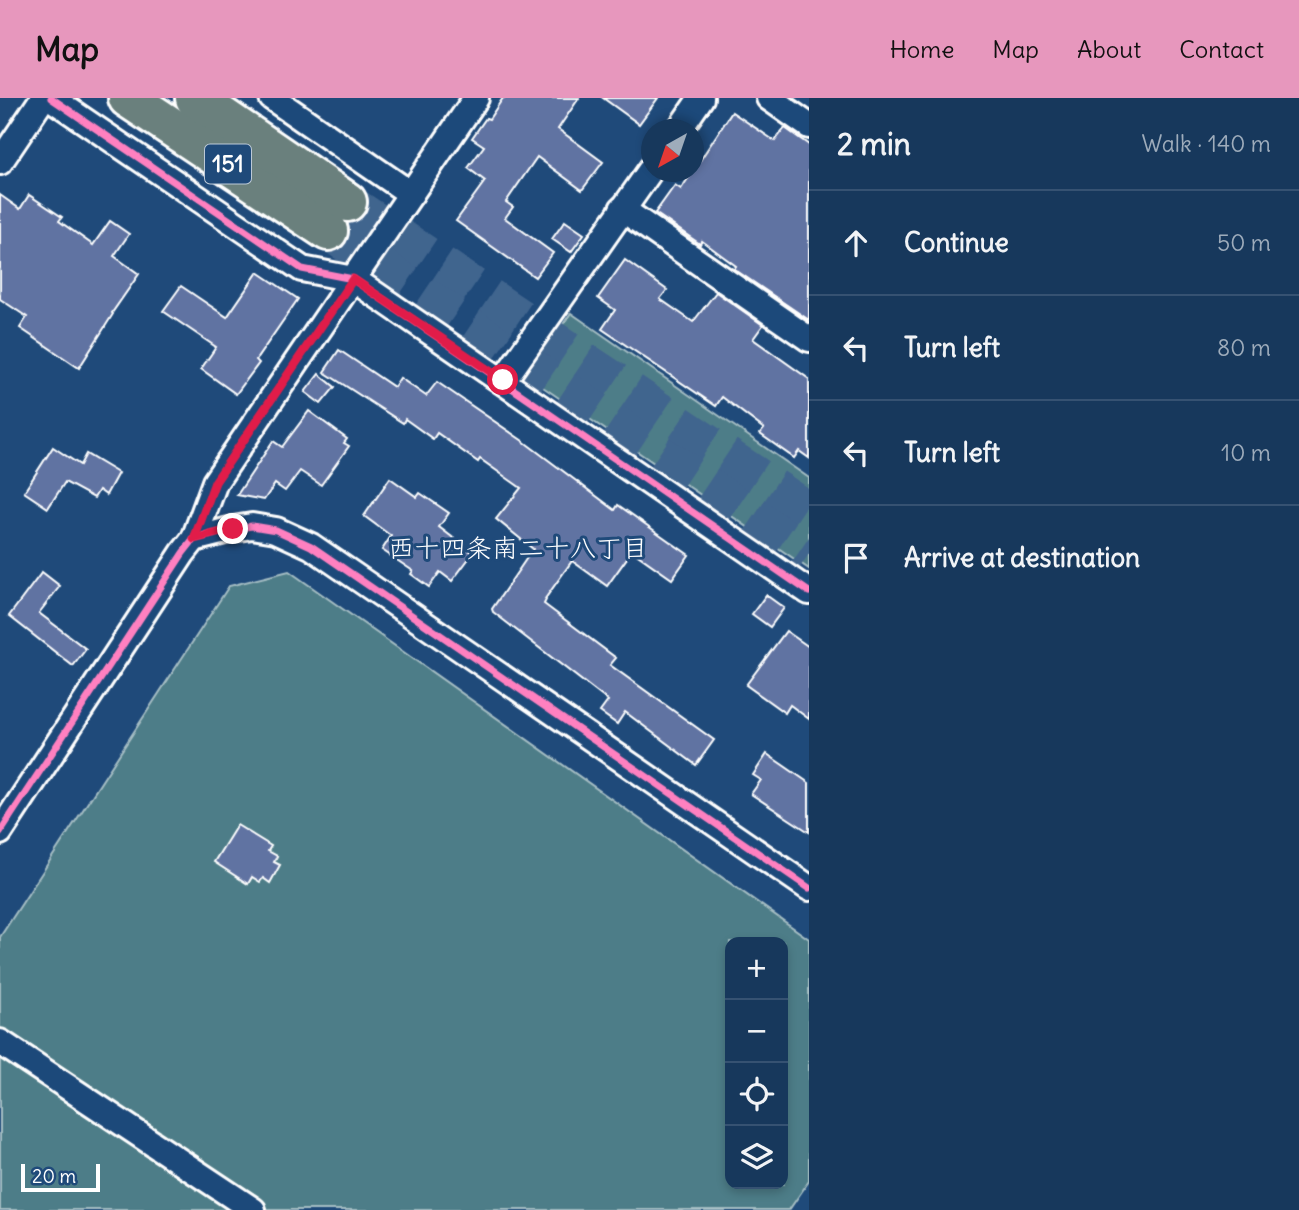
<!DOCTYPE html>
<meta charset="utf-8">
<style>
:root{--surface:#17385c;--page:#203f62;--text:#f1f3f6;--muted:#9eacbb;--line:#365272;--accent:#e797bd}
body{margin:0;font-family:Delius,"Klee One",sans-serif;background:var(--page);color:var(--text)}
.controls{position:absolute;right:21px;bottom:21px;display:grid;overflow:hidden;border-radius:14px;box-shadow:0 4px 10px #0003}
.controls button{width:63px;height:63px;display:grid;place-items:center;padding:0;border:0;border-bottom:2px solid var(--line);background:var(--surface);color:var(--text);font:35px sans-serif}
.compass{position:absolute;left:641px;top:21px;width:63px;height:63px;border-radius:50%;background:var(--surface);box-shadow:0 4px 10px #0003;rotate:220deg}
.scale{position:absolute;left:21px;bottom:18px;width:79px;box-sizing:border-box;padding-left:7px;border:4px solid #fff;border-top:0;font-size:19px;line-height:24px;white-space:nowrap;color:#fff;-webkit-text-stroke:5px #1f4a7a;paint-order:stroke}
.stop{position:absolute;width:21px;height:21px;margin:-16px;border:5px solid #e11d48;border-radius:50%;background:#fff}
.stop.end{background:#e11d48;border-color:#fff;box-shadow:0 2px 7px #0008}
.list{margin:0;padding:0;list-style:none}
h2{display:flex;justify-content:space-between;align-items:center;height:91px;margin:0;padding:0 28px;font-size:30px}
h2 small{font-size:23px;font-weight:400;color:var(--muted)}
.list li{display:grid;grid-template-columns:46px 1fr auto;gap:21px;align-items:center;box-sizing:border-box;height:105px;padding:0 28px;border-top:2px solid var(--line)}
.list b{display:block;font-size:26px;white-space:nowrap}
.list em{font-size:23px;font-style:normal;color:var(--muted)}
.icon{flex:none;width:38px;height:38px;fill:none;stroke:currentColor;stroke-width:2;stroke-linecap:round;stroke-linejoin:round}
.map{position:relative;flex:none;width:809px;height:1112px;overflow:hidden}
header{display:flex;align-items:center;gap:42px;box-sizing:border-box;height:98px;padding:0 35px;background:var(--accent);color:#111}
header strong{font-size:33px}
nav{display:flex;gap:38px;margin-inline-start:auto;font-size:24px}
main{display:flex}
aside{flex:1;background:var(--surface)}
.map>svg:first-child{display:block}
.green{fill:#4e7d88;stroke:#a6bec4;stroke-width:2;fill-rule:evenodd}
.building{fill:#6173a2;stroke:#fff;stroke-width:2}
.lines{fill:none;stroke-linecap:round;stroke-linejoin:round}
.primary-tunnel{stroke:#41658e;stroke-width:38;stroke-dasharray:38 19;stroke-linecap:butt}
.street-casing{stroke:#fff;stroke-width:30}
.primary-casing{stroke:#fff;stroke-width:44}
.street{stroke:#1f4a7a;stroke-width:24}
.primary{stroke:#6a807d;stroke-width:38}
.cycleway-casing{stroke:#1f4a7a;stroke-width:11}
.cycleway{stroke:#ff80c0;stroke-width:7}
.route{stroke:#e11d48;stroke-width:9}
.labels{text-anchor:middle;stroke-width:6;stroke-linejoin:round;paint-order:stroke}
.shield{fill:#1f4a7a;stroke:#bcc9d7;stroke-width:2}
.shield-label{font-size:23px;font-weight:bold;fill:#fff}
.neighbourhood-label{font-size:26px;fill:#fff;stroke:#1f4a7a}
</style>
<header>
<strong>Map</strong>
<nav><a>Home</a><a>Map</a><a>About</a><a>Contact</a></nav>
</header>
<main>
<div class="map">
<svg width="809" height="1112" viewBox="0 0 809 1112">
<rect width="100%" height="100%" fill="#1f4a7a"/>
<filter id="ink" filterUnits="userSpaceOnUse"><feTurbulence type="fractalNoise" baseFrequency=".0143" numOctaves="2"/><feDisplacementMap in="SourceGraphic" scale="14" xChannelSelector="R" yChannelSelector="G"/><feConvolveMatrix kernelMatrix="1 2 1 2 8 2 1 2 1" color-interpolation-filters="sRGB"/></filter>
<g filter="url(#ink)">
<g class="green">
<path d="M 571,215 L 809,380 L 809,471 L 537,285 L 534,267 Z"/>
<path d="M 289,473 L 809,841 L 809,1083 L 789,1112 L 0,1112 L 0,839 L 229,488 ZM 730,844 L 783,844 L 783,1086 L 730,1086 Z"/>
</g>
<g class="building">
<path d="M 503,0 L 579,0 L 558,31 L 603,64 L 582,92 L 537,59 L 506,104 L 513,109 L 505,120 L 553,155 L 535,179 L 456,123 L 485,83 L 468,70 L 484,48 L 472,40 L 486,20 L 489,21 Z"/>
<path d="M 603,0 L 658,0 L 639,26 Z"/>
<path d="M 732,14 L 775,43 L 785,30 L 809,47 L 809,222 L 734,171 L 736,168 L 702,143 L 700,146 L 655,115 L 675,87 L 681,91 Z"/>
<path d="M 0,97 L 20,111 L 29,97 L 62,119 L 59,123 L 93,147 L 110,123 L 129,136 L 114,158 L 139,176 L 112,215 L 113,216 L 79,270 L 20,230 L 27,219 L 0,201 Z"/>
<path d="M 565,123 L 584,136 L 571,154 L 552,141 Z"/>
<path d="M 625,162 L 667,192 L 660,201 L 693,224 L 716,194 L 763,227 L 753,241 L 809,281 L 809,360 L 799,353 L 794,360 L 760,336 L 764,331 L 722,299 L 716,308 L 602,231 L 615,212 L 598,200 Z"/>
<path d="M 258,174 L 298,201 L 256,262 L 259,265 L 236,296 L 201,271 L 216,249 L 163,213 L 181,188 L 227,219 Z"/>
<path d="M 339,252 L 394,289 L 400,280 L 426,298 L 437,284 L 523,343 L 615,412 L 618,407 L 689,457 L 672,481 L 632,453 L 607,488 L 572,463 L 545,501 L 546,502 L 544,506 L 616,560 L 610,567 L 714,642 L 696,667 L 625,614 L 617,626 L 600,614 L 608,603 L 493,514 L 492,511 L 533,451 L 496,421 L 521,390 L 480,361 L 478,364 L 437,335 L 433,341 L 405,321 L 403,325 L 324,274 Z"/>
<path d="M 319,276 L 335,289 L 321,306 L 305,294 Z"/>
<path d="M 309,313 L 347,341 L 344,345 L 349,348 L 321,387 L 300,373 L 285,393 L 275,386 L 264,402 L 237,397 L 273,343 L 282,349 Z"/>
<path d="M 53,349 L 80,367 L 86,356 L 118,375 L 106,397 L 99,392 L 94,400 L 65,384 L 48,410 L 24,394 Z"/>
<path d="M 390,380 L 417,399 L 420,395 L 449,415 L 439,429 L 473,455 L 452,483 L 440,474 L 429,489 L 411,476 L 413,473 L 382,452 L 391,438 L 364,418 Z"/>
<path d="M 42,474 L 60,488 L 39,515 L 86,551 L 73,568 L 9,518 Z"/>
<path d="M 766,497 L 784,510 L 770,529 L 752,516 Z"/>
<path d="M 786,533 L 809,549 L 809,621 L 790,607 L 785,615 L 746,587 Z"/>
<path d="M 767,656 L 809,685 L 809,734 L 751,696 L 761,682 L 753,677 Z"/>
<path d="M 237,727 L 271,748 L 268,753 L 277,758 L 274,764 L 280,767 L 270,785 L 263,780 L 260,784 L 252,779 L 248,786 L 214,764 Z"/>
</g>
<g class="lines">
<g class="primary-tunnel">
<path d="M 347,104 L 809,413"/>
<path d="M 328,133 L 809,456"/>
</g>
<g class="street-casing">
<g id="street">
<path d="M 51,0 L 302,171 L 353,181 L 809,494"/>
<path d="M 272,0 L 411,96"/>
<path d="M 769,0 L 809,28"/>
<path d="M 679,32 L 701,0"/>
<path d="M 0,64 L 43,0"/>
<path d="M 622,111 L 809,241"/>
<path d="M 503,283 L 652,70"/>
<path d="M 194,441 L 215,384 L 476,0"/>
<path d="M 0,734 L 183,455 L 194,441 L 233,431 L 252,428 L 276,432 L 311,448 L 809,790"/>
<path d="M 0,944 L 253,1112"/>
</g>
</g>
<g class="primary-casing">
<g id="primary">
<path d="M 128,0 L 328,133"/>
<path d="M 195,0 L 347,104"/>
</g>
</g>
<use href="#street" class="street"/>
<use href="#primary" class="primary"/>
<g class="cycleway-casing">
<g id="cycleway">
<path d="M 51,0 L 302,171 L 353,181 L 809,494"/>
<path d="M 0,734 L 183,455 L 194,441 L 233,431 L 252,428 L 276,432 L 311,448 L 809,790"/>
</g>
</g>
<use href="#cycleway" class="cycleway"/>
</g>
</g>
<g class="lines" filter="url(#ink)">
<path class="route" d="M 233,431 L 194,441 L 215,384 L 353,181 L 503,282"/>
</g>
<g class="labels">
<rect class="shield" x="205" y="46.5" width="46" height="39" rx="5"/>
<g class="shield-label">
<text x="228" y="74">151</text>
</g>
<g class="neighbourhood-label">
<text x="518" y="459">西十四条南二十八丁目</text>
</g>
</g>
</svg>
<div class="controls">
<button>+</button>
<button>−</button>
<button><svg class="icon" aria-label="locate" viewBox="0 0 24 24"><circle cx="12" cy="12" r="6"/><path d="M12 2v4M12 18v4M2 12h4M18 12h4"/></svg></button>
<button><svg class="icon" aria-label="layers" viewBox="0 0 24 24"><path d="M12 4l9 5-9 5-9-5zM3 14l9 5 9-5"/></svg></button>
</div>
<svg class="compass" viewBox="-18 -18 36 36"><path d="M0-13l5 13h-10z" fill="#e53935"/><path d="M0 13l5-13h-10z" fill="#9eacbb"/></svg>
<div class="scale">20 m</div>
<div class="stop" style="left:503px;top:282px"></div>
<div class="stop end" style="left:233px;top:431px"></div>
</div>
<aside>
<h2>2 min<small>Walk · 140 m</small></h2>
<ul class="list">
<li><svg class="icon" aria-label="ahead" viewBox="0 0 24 24"><path d="M12 20V5M6 11l6-6 6 6"/></svg><div><b>Continue</b></div><em>50 m</em></li>
<li><svg class="icon" aria-label="left" viewBox="0 0 24 24"><path d="M17 20v-9H6M10 6l-5 5 5 5"/></svg><div><b>Turn left</b></div><em>80 m</em></li>
<li><svg class="icon" aria-label="left" viewBox="0 0 24 24"><path d="M17 20v-9H6M10 6l-5 5 5 5"/></svg><div><b>Turn left</b></div><em>10 m</em></li>
<li><svg class="icon" aria-label="arrive" viewBox="0 0 24 24"><path d="M6 21V4h12l-3 4 3 4H6"/></svg><div><b>Arrive at destination</b></div></li>
</ul>
</aside>
</main>
